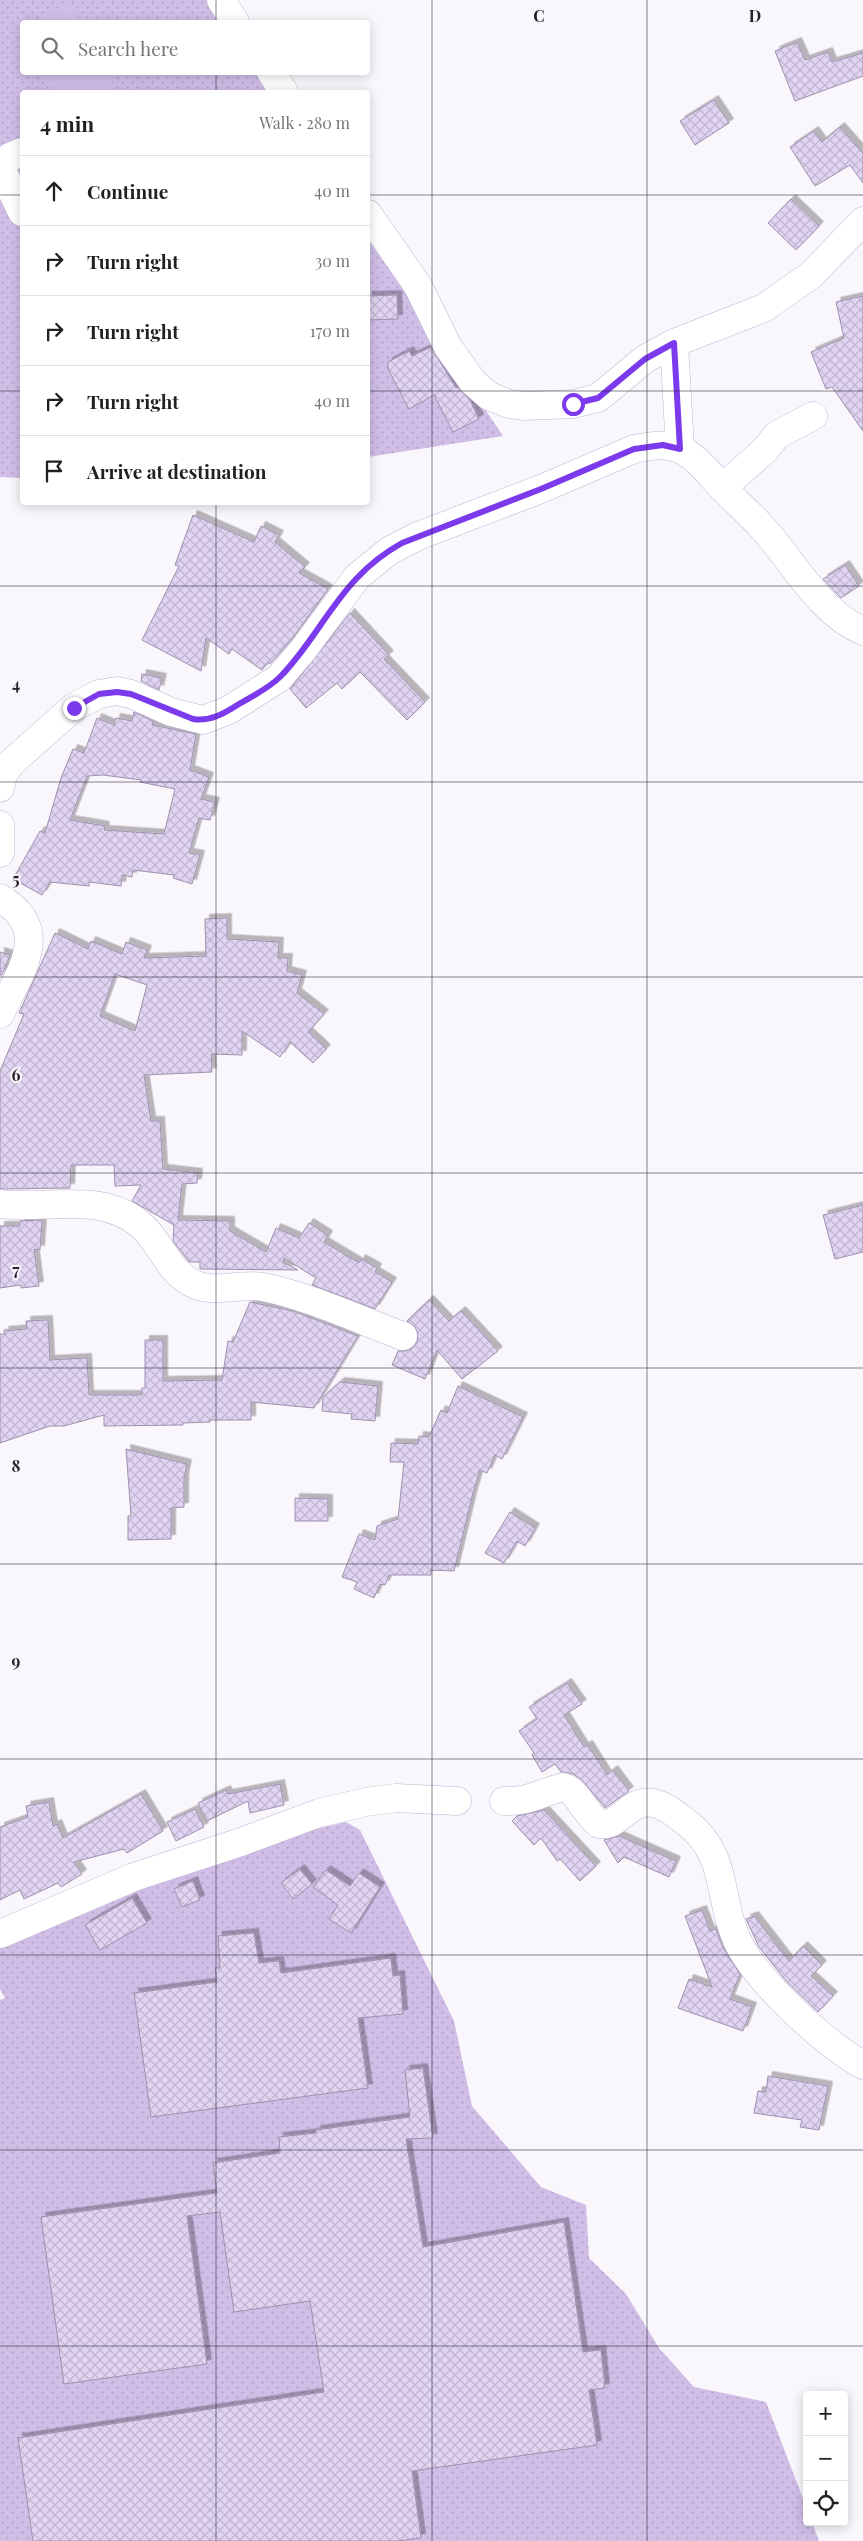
<!DOCTYPE html>
<meta charset="utf-8">
<style>
:root{--surface:#fff;--page:#f6f6f6;--text:#202124;--muted:#757577;--line:#e0e0e0}
body{margin:0;font-family:"Playfair Display",serif;background:var(--page);color:var(--text)}
.controls{position:absolute;right:15px;bottom:15px;display:grid;overflow:hidden;border-radius:5px;box-shadow:0 2px 12px #0003}
.controls button{width:45px;height:45px;display:grid;place-items:center;padding:0;border:0;border-bottom:1px solid var(--line);background:var(--surface);color:var(--text);font:25px sans-serif}
.stop{position:absolute;width:15px;height:15px;margin:-11px;border:4px solid #7c3aed;border-radius:50%;background:#fff}
.stop.end{background:#7c3aed;border-color:#fff;box-shadow:0 1px 5px #0008}
.list{margin:0;padding:0;list-style:none}
h2{display:flex;justify-content:space-between;align-items:center;height:65px;margin:0;padding:0 20px;font-size:21px}
h2 small{font-size:16px;font-weight:400;color:var(--muted)}
.list li{display:grid;grid-template-columns:32px 1fr auto;gap:15px;align-items:center;box-sizing:border-box;height:70px;padding:0 20px;border-top:1px solid var(--line)}
.list b{display:block;font-size:19px;white-space:nowrap}
.list em{font-size:16px;font-style:normal;color:var(--muted)}
.icon{flex:none;width:28px;height:28px;fill:none;stroke:currentColor;stroke-width:2;stroke-linecap:round;stroke-linejoin:round}
.map{position:relative;flex:none;width:863px;height:2541px;overflow:hidden}
.search{position:absolute;background:var(--surface);box-shadow:0 2px 12px #0003;left:20px;top:20px;width:350px;height:55px;display:flex;align-items:center;gap:12px;box-sizing:border-box;padding:0 18px;border-radius:5px;color:var(--muted);font-size:19px}
.panel{position:absolute;background:var(--surface);box-shadow:0 2px 12px #0003;left:20px;top:90px;width:350px;height:415px;border-radius:5px}
.map>svg:first-child{display:block}
.grass{fill:url(#grass-dots)}
.garden{fill:#d0bee7}
.building{fill:url(#building-cross-hatch);stroke:#9d91ad;fill-rule:evenodd;filter:url(#shadow)}
.lines{fill:none;stroke-linecap:round;stroke-linejoin:round}
.minor-casing{stroke:#c1b5d2;stroke-width:29}
.minor{stroke:#fff;stroke-width:28}
.route{stroke:#7c3aed;stroke-width:6}
.grid{fill:none;stroke:#25202b;stroke-width:1;stroke-opacity:0.55}
.grid-label{font-size:16px;text-anchor:middle;font-weight:bold;fill:#25202b;stroke:#f9f6fc;stroke-width:4;stroke-linejoin:round;paint-order:stroke}
</style>
<div class="map">
<svg width="863" height="2541" viewBox="0 0 863 2541">
<defs>
<pattern id="grass-dots" width="8" height="8" patternUnits="userSpaceOnUse" patternTransform="scale(1.25)"><rect width="8" height="8" fill="#d0bee7"/><path d="M2 2h.1M6 6h.1" fill="none" stroke="#b2a3c6" stroke-width="1.8" stroke-linecap="round"/></pattern>
<pattern id="building-cross-hatch" width="8" height="8" patternUnits="userSpaceOnUse" patternTransform="scale(1.25)"><rect width="8" height="8" fill="#e1d4f2"/><path d="M0 0l8 8M0 8l8-8" fill="none" stroke="#c1b6d0"/></pattern>
<filter id="shadow"><feDropShadow dx="4.5" dy="-4.5" stdDeviation="0" flood-color="#0004"/></filter>
</defs>
<rect width="100%" height="100%" fill="#f9f6fc"/>
<g class="grass">
<path d="M 0,0 L 209,0 L 224,22 L 22,22 L 22,72 L 258,73 L 271,92 L 22,92 L 22,478 L 0,477 Z"/>
<path d="M 368,235 L 503,436 L 368,457 Z"/>
<path d="M 346,1822 L 360,1830 L 454,2021 L 472,2106 L 541,2187 L 586,2205 L 589,2258 L 626,2294 L 659,2348 L 694,2387 L 766,2402 L 807,2509 L 807,2522 L 812,2522 L 819,2541 L 0,2541 L 0,2000 L 5,1998 L 0,1989 L 0,1939 L 290,1835 Z"/>
</g>
<g class="garden">
<path d="M 70,3 L 80,22 L 33,22 Z"/>
<path d="M 40,73 L 107,73 L 118,92 L 51,92 Z"/>
</g>
<g class="building">
<path d="M 797,42 L 805,60 L 828,52 L 832,62 L 863,53 L 863,76 L 795,101 L 775,51 Z"/>
<path d="M 714,100 L 729,123 L 695,145 L 680,121 Z"/>
<path d="M 840,127 L 863,153 L 863,183 L 850,165 L 815,186 L 790,147 L 814,131 L 822,142 Z"/>
<path d="M 791,199 L 819,226 L 796,250 L 768,223 Z"/>
<path d="M 397,295 L 398,319 L 368,320 L 368,296 Z"/>
<path d="M 863,296 L 863,431 L 832,387 L 826,389 L 811,352 L 844,338 L 836,302 Z"/>
<path d="M 431,347 L 456,388 L 458,387 L 470,400 L 479,419 L 453,432 L 434,395 L 409,409 L 388,369 L 388,362 L 409,351 L 412,356 Z"/>
<path d="M 193,515 L 254,542 L 261,526 L 279,535 L 275,542 L 305,567 L 299,573 L 328,589 L 291,640 L 270,664 L 268,662 L 262,670 L 232,649 L 229,654 L 206,638 L 201,671 L 142,640 L 179,566 L 175,565 Z"/>
<path d="M 845,565 L 859,586 L 841,598 L 823,579 Z"/>
<path d="M 350,613 L 389,655 L 384,659 L 425,702 L 407,720 L 360,672 L 342,689 L 337,683 L 306,708 L 290,689 Z"/>
<path d="M 142,674 L 162,678 L 159,690 L 141,681 Z"/>
<path d="M 134,712 L 153,721 L 152,725 L 196,734 L 190,770 L 209,777 L 201,799 L 215,802 L 210,820 L 199,818 L 189,853 L 200,855 L 192,884 L 173,878 L 174,875 L 133,870 L 132,877 L 122,875 L 121,886 L 89,882 L 89,886 L 50,882 L 42,895 L 13,879 L 40,831 L 45,833 L 61,778 L 73,749 L 84,753 L 97,718 L 114,725 L 116,718 L 132,721 ZM 103,775 L 141,780 L 140,782 L 175,789 L 164,834 L 104,830 L 105,826 L 70,820 L 87,776 Z"/>
<path d="M 227,918 L 227,939 L 279,942 L 278,958 L 288,958 L 287,971 L 302,975 L 297,993 L 324,1014 L 308,1032 L 326,1049 L 313,1063 L 290,1042 L 280,1057 L 242,1031 L 242,1055 L 211,1054 L 212,1072 L 144,1075 L 151,1121 L 160,1121 L 163,1169 L 198,1173 L 197,1183 L 182,1184 L 178,1220 L 230,1221 L 230,1231 L 266,1252 L 276,1228 L 299,1238 L 309,1223 L 328,1235 L 324,1242 L 359,1263 L 361,1259 L 377,1268 L 375,1272 L 392,1282 L 375,1309 L 312,1285 L 316,1278 L 284,1258 L 283,1262 L 298,1270 L 200,1269 L 200,1262 L 189,1262 L 173,1241 L 174,1225 L 132,1201 L 141,1185 L 115,1186 L 114,1165 L 71,1165 L 70,1188 L 0,1189 L 0,1071 L 24,1014 L 19,1013 L 55,933 L 88,949 L 91,941 L 122,954 L 126,942 L 147,950 L 144,958 L 206,956 L 205,919 ZM 115,974 L 147,985 L 135,1031 L 100,1016 Z"/>
<path d="M 0,952 L 10,955 L 2,975 L 0,975 Z"/>
<path d="M 863,1205 L 863,1252 L 835,1259 L 823,1215 Z"/>
<path d="M 42,1220 L 40,1250 L 34,1249 L 39,1286 L 21,1288 L 21,1285 L 0,1288 L 0,1226 L 20,1226 L 20,1221 Z"/>
<path d="M 429,1300 L 449,1321 L 461,1311 L 498,1351 L 462,1379 L 437,1350 L 425,1379 L 392,1365 L 398,1351 L 406,1351 L 412,1348 L 417,1342 L 418,1334 L 415,1327 L 407,1321 Z"/>
<path d="M 250,1302 L 293,1311 L 358,1336 L 314,1408 L 251,1402 L 251,1420 L 210,1420 L 210,1422 L 183,1423 L 183,1425 L 104,1426 L 104,1415 L 64,1426 L 50,1426 L 0,1443 L 0,1334 L 5,1334 L 4,1331 L 27,1329 L 26,1321 L 48,1320 L 50,1360 L 87,1358 L 89,1395 L 142,1395 L 142,1388 L 145,1388 L 145,1340 L 163,1340 L 163,1381 L 222,1380 L 228,1341 L 233,1342 Z"/>
<path d="M 340,1382 L 378,1386 L 375,1421 L 351,1419 L 352,1414 L 322,1411 L 323,1397 Z"/>
<path d="M 458,1386 L 523,1417 L 502,1459 L 495,1455 L 487,1473 L 480,1470 L 473,1493 L 454,1571 L 431,1570 L 431,1575 L 389,1575 L 385,1585 L 380,1584 L 374,1598 L 354,1589 L 357,1582 L 342,1577 L 359,1534 L 375,1540 L 377,1526 L 398,1519 L 404,1462 L 390,1462 L 391,1443 L 418,1444 L 419,1436 L 429,1437 L 441,1410 L 447,1413 Z"/>
<path d="M 126,1449 L 187,1464 L 184,1478 L 184,1507 L 171,1508 L 171,1539 L 128,1540 L 128,1516 L 131,1516 Z"/>
<path d="M 295,1498 L 328,1499 L 328,1521 L 295,1521 Z"/>
<path d="M 510,1512 L 535,1528 L 525,1546 L 517,1541 L 504,1563 L 485,1553 Z"/>
<path d="M 567,1683 L 582,1704 L 564,1715 L 584,1747 L 588,1745 L 607,1775 L 613,1770 L 629,1791 L 605,1808 L 582,1780 L 573,1774 L 561,1772 L 555,1764 L 542,1772 L 532,1755 L 534,1753 L 519,1731 L 537,1719 L 529,1707 Z"/>
<path d="M 280,1784 L 284,1805 L 250,1813 L 248,1801 L 207,1821 L 198,1803 L 226,1790 L 228,1794 Z"/>
<path d="M 141,1794 L 163,1831 L 127,1853 L 124,1849 L 74,1862 L 82,1874 L 61,1887 L 58,1883 L 24,1899 L 20,1890 L 0,1900 L 0,1827 L 28,1817 L 26,1806 L 49,1802 L 53,1826 L 57,1824 L 63,1838 Z"/>
<path d="M 195,1809 L 204,1827 L 176,1841 L 167,1822 Z"/>
<path d="M 544,1810 L 596,1866 L 580,1881 L 560,1859 L 557,1861 L 541,1838 L 534,1845 L 512,1821 L 517,1816 Z"/>
<path d="M 619,1836 L 676,1861 L 669,1877 L 624,1857 L 618,1863 L 604,1840 Z"/>
<path d="M 300,1869 L 312,1884 L 293,1899 L 281,1883 Z"/>
<path d="M 326,1870 L 350,1886 L 359,1873 L 380,1887 L 351,1933 L 329,1919 L 338,1905 L 313,1887 Z"/>
<path d="M 193,1881 L 200,1900 L 182,1907 L 174,1889 Z"/>
<path d="M 132,1898 L 147,1923 L 100,1950 L 85,1925 Z"/>
<path d="M 702,1910 L 710,1931 L 716,1929 L 723,1948 L 740,1974 L 730,1999 L 752,2007 L 743,2031 L 678,2008 L 689,1979 L 712,1987 L 685,1916 Z"/>
<path d="M 754,1916 L 789,1961 L 803,1946 L 822,1965 L 811,1976 L 833,1996 L 818,2012 L 786,1981 L 759,1947 L 746,1919 Z"/>
<path d="M 254,1933 L 259,1963 L 279,1961 L 281,1973 L 391,1958 L 393,1976 L 400,1975 L 403,2014 L 358,2018 L 368,2088 L 151,2117 L 134,1993 L 217,1982 L 215,1968 L 220,1968 L 218,1936 Z"/>
<path d="M 423,2068 L 433,2138 L 406,2139 L 423,2247 L 564,2222 L 583,2352 L 601,2350 L 605,2388 L 589,2390 L 597,2445 L 412,2471 L 421,2538 L 398,2541 L 33,2541 L 18,2438 L 324,2392 L 310,2301 L 234,2312 L 220,2212 L 187,2216 L 207,2364 L 64,2384 L 41,2217 L 217,2193 L 213,2163 L 280,2153 L 279,2137 L 316,2133 L 316,2130 L 410,2117 L 405,2070 Z"/>
<path d="M 768,2076 L 828,2086 L 819,2130 L 800,2127 L 802,2120 L 754,2113 L 758,2091 L 766,2092 Z"/>
</g>
<g class="lines">
<g class="minor-casing">
<g id="minor">
<path d="M 221,0 L 235,22"/>
<path d="M 271,72 L 284,92"/>
<path d="M 0,166 L 22,212"/>
<path d="M 0,166 L 10,157 L 22,152"/>
<path d="M 368,214 L 418,286 L 448,347 L 473,382 L 489,396 L 509,404 L 525,406 L 573,404 L 598,398 L 645,359 L 674,343 L 764,308 L 811,275 L 863,221"/>
<path d="M 674,343 L 680,449"/>
<path d="M 722,488 L 765,450 L 777,435 L 813,416"/>
<path d="M 0,788 L 3,775 L 11,763 L 74,707 L 99,694 L 117,691 L 131,694 L 171,712 L 203,720 L 229,710 L 279,678 L 303,650 L 357,577 L 389,551 L 418,536 L 541,489 L 634,449 C 649,446 665,443 679,449 C 696,456 710,475 722,487 C 734,500 748,512 760,525 C 793,560 817,611 863,631"/>
<path d="M 0,825 L 0,853"/>
<path d="M 0,898 C 54,930 19,973 0,1014"/>
<path d="M 0,1204 C 47,1210 103,1190 143,1227 C 163,1246 168,1273 196,1285 C 216,1293 242,1283 263,1287 C 308,1296 359,1320 403,1336"/>
<path d="M 504,1801 C 529,1802 540,1793 563,1787 C 576,1789 587,1816 599,1824 C 621,1828 629,1795 657,1804 C 667,1807 677,1815 686,1822 C 729,1855 717,1896 737,1940 C 755,1980 825,2044 863,2065"/>
<path d="M 0,1934 L 134,1877 L 241,1842 L 319,1813 L 366,1802 L 396,1798 L 457,1801"/>
</g>
</g>
<use href="#minor" class="minor"/>
</g>
<g class="lines">
<path class="route" d="M 74,708 L 99,694 L 117,692 L 131,694 L 193,719 C 210,722 225,713 239,704 C 253,696 269,688 280,677 C 310,647 328,608 357,578 C 370,564 386,552 402,543 L 541,489 L 634,449 L 663,445 L 680,449 L 674,343 L 645,359 L 598,398 L 573,404"/>
</g>
<path class="grid" d="M 216,0 L 216,22M 432,0 L 432,2541M 647,0 L 647,2541M 216,72 L 216,92M 0,195 L 22,195M 368,195 L 863,195M 0,391 L 22,391M 368,391 L 863,391M 216,502 L 216,2541M 0,586 L 863,586M 0,782 L 863,782M 0,977 L 863,977M 0,1173 L 863,1173M 0,1368 L 863,1368M 0,1564 L 863,1564M 0,1759 L 863,1759M 0,1955 L 863,1955M 0,2150 L 863,2150M 0,2346 L 863,2346"/>
<g class="grid-label">
<text x="539" y="22">C</text>
<text x="755" y="22">D</text>
<text x="16" y="690">4</text>
<text x="16" y="885">5</text>
<text x="16" y="1081">6</text>
<text x="16" y="1276">7</text>
<text x="16" y="1472">8</text>
<text x="16" y="1667">9</text>
</g>
</svg>
<div class="controls">
<button>+</button>
<button>−</button>
<button><svg class="icon" aria-label="locate" viewBox="0 0 24 24"><circle cx="12" cy="12" r="6"/><path d="M12 2v4M12 18v4M2 12h4M18 12h4"/></svg></button>
</div>
<div class="stop" style="left:573px;top:404px"></div>
<div class="stop end" style="left:74px;top:708px"></div>
<div class="search"><svg class="icon" aria-label="search" viewBox="0 0 24 24"><circle cx="10" cy="10" r="6"/><path d="M15 15l6 6"/></svg>Search here</div>
<section class="panel">
<h2>4 min<small>Walk · 280 m</small></h2>
<ul class="list">
<li><svg class="icon" aria-label="ahead" viewBox="0 0 24 24"><path d="M12 20V5M6 11l6-6 6 6"/></svg><div><b>Continue</b></div><em>40 m</em></li>
<li><svg class="icon" aria-label="right" viewBox="0 0 24 24"><path d="M7 20v-9h11M14 6l5 5-5 5"/></svg><div><b>Turn right</b></div><em>30 m</em></li>
<li><svg class="icon" aria-label="right" viewBox="0 0 24 24"><path d="M7 20v-9h11M14 6l5 5-5 5"/></svg><div><b>Turn right</b></div><em>170 m</em></li>
<li><svg class="icon" aria-label="right" viewBox="0 0 24 24"><path d="M7 20v-9h11M14 6l5 5-5 5"/></svg><div><b>Turn right</b></div><em>40 m</em></li>
<li><svg class="icon" aria-label="arrive" viewBox="0 0 24 24"><path d="M6 21V4h12l-3 4 3 4H6"/></svg><div><b>Arrive at destination</b></div></li>
</ul>
</section>
</div>
